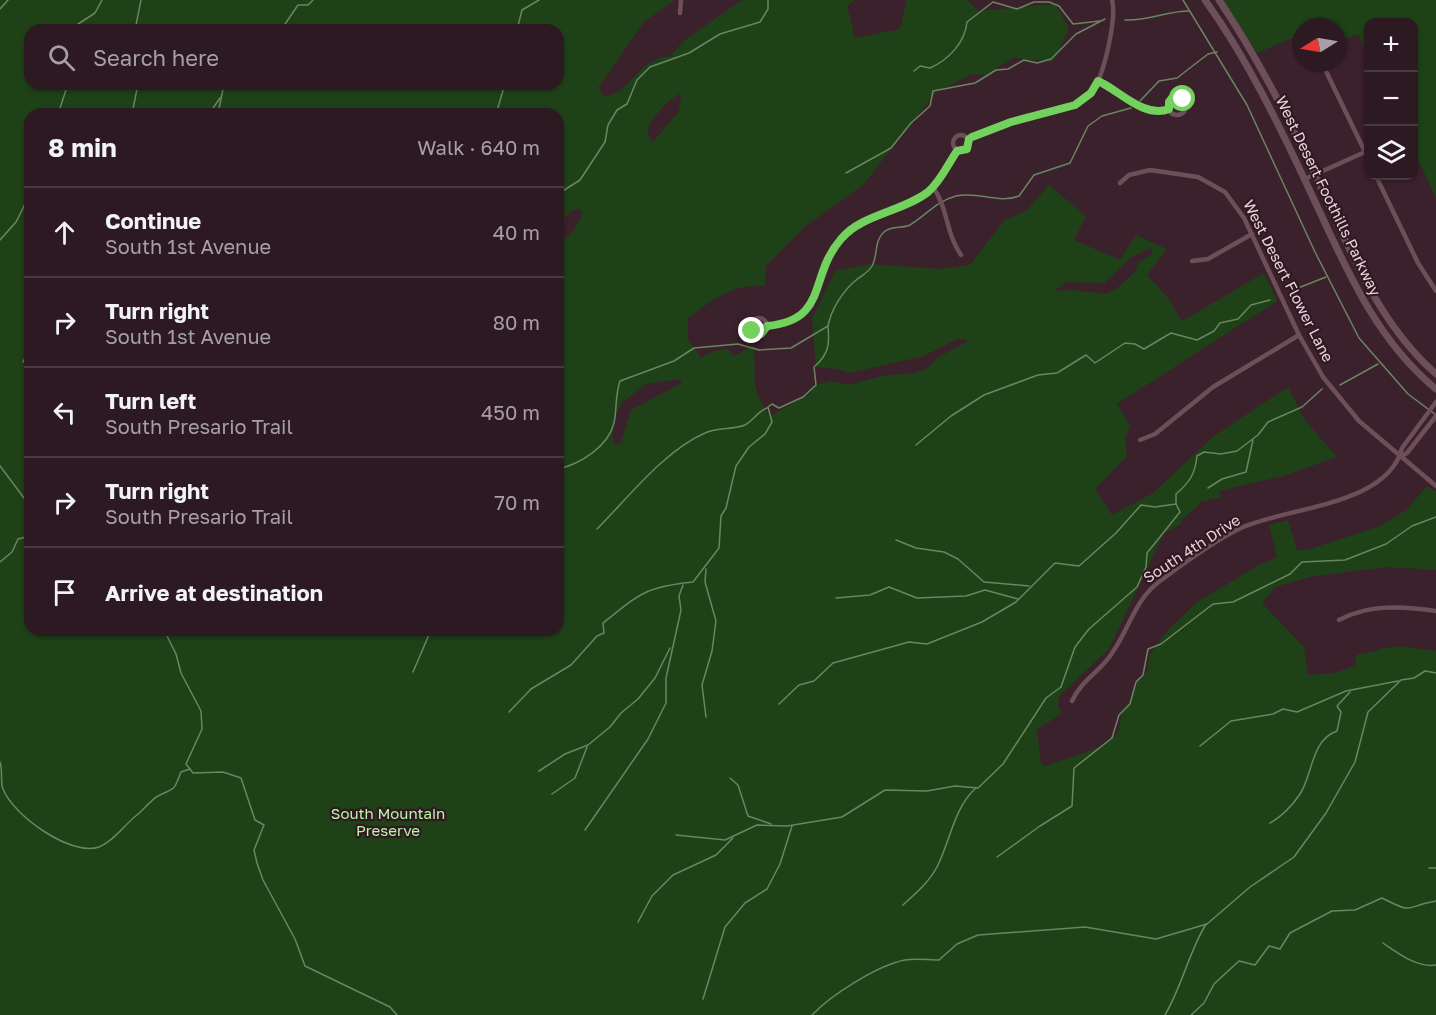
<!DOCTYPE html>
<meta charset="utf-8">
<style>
:root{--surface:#2c1921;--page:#34222a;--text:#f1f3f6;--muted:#a6a0a5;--line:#48383f}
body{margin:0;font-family:"Golos Text",sans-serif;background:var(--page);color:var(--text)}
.controls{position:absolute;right:18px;top:18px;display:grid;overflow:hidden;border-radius:12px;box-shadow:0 2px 4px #0004}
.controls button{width:54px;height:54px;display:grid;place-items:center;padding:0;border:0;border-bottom:2px solid var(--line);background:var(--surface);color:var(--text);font:30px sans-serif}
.compass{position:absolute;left:1292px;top:18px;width:54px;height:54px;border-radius:50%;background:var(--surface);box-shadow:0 2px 4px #0004;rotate:259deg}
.stop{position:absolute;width:18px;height:18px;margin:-14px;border:4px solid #72d25d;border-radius:50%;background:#fff}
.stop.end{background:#72d25d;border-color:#fff;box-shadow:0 2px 6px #0008}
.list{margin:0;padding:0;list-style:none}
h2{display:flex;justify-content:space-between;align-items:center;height:78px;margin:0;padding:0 24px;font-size:26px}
h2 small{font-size:20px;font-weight:400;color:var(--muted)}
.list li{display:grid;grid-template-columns:39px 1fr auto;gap:18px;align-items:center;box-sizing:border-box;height:90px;padding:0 24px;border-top:2px solid var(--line)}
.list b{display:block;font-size:22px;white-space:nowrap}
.list p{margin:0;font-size:20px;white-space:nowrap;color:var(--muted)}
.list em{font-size:20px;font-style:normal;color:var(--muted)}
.icon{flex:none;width:33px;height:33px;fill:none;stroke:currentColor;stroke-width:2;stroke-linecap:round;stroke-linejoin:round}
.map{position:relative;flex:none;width:1436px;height:1015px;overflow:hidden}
.search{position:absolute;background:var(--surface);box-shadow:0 2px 4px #0004;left:24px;top:24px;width:540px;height:66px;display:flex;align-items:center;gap:15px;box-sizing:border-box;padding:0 21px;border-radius:18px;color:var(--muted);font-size:22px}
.panel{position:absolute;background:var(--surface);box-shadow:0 2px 4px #0004;left:24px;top:108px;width:540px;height:528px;border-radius:18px}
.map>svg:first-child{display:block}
.green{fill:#1f4118;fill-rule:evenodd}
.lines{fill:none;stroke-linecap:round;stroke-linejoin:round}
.stream{stroke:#6b8561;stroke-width:1.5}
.street{stroke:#6d4f5a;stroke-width:4.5}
.secondary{stroke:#6d4f5a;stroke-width:7}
.route{stroke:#72d25d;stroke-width:8}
.labels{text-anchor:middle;stroke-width:4.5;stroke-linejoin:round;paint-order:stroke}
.street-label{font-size:15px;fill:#e7d5dc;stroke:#311822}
.park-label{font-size:15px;fill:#b5f9a7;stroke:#311822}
</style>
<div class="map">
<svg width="1436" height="1015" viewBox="0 0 1436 1015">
<rect width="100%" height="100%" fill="#3b212c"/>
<g class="green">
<path d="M 0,0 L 675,0 L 644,22 L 598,88 L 605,97 L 620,91 L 645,66 L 659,58 L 670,56 L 685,40 L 742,0 L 855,0 L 847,6 L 855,38 L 900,29 L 907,0 L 967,0 L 978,11 L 1055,4 L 1069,28 L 1053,62 L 1013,58 L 986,75 L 972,74 L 936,92 L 863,185 L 807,225 L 766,266 L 765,286 C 732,283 713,300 688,318 L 688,340 L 701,358 L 713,351 L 728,349 L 734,356 L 753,345 C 758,380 747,382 770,416 L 810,394 L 811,387 L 830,381 L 849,385 L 882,376 L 914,373 L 926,369 L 940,356 L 967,342 L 966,339 L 957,339 L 924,356 L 849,373 L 837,369 L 816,367 L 812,318 L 835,271 L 871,264 L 940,269 L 970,265 L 1004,221 L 1027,210 L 1049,185 L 1086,216 L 1074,240 L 1120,260 L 1136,235 L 1167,249 L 1147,275 L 1168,298 L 1182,321 L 1264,273 L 1277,301 L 1117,404 L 1130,426 L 1125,438 L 1127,456 L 1095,489 L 1112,515 L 1153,493 L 1214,436 L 1288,387 L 1304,419 L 1337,457 L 1283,476 L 1219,491 L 1221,497 L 1199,502 L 1199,505 L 1181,520 L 1181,524 L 1164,533 L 1109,649 L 1059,696 L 1058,706 L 1062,713 L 1037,730 L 1041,763 L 1045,766 L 1100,747 L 1118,732 L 1122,712 L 1133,696 L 1137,682 L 1147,672 L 1150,654 L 1169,629 L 1196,603 L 1257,566 L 1277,557 L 1269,525 L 1288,520 L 1297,550 L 1307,550 L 1380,526 L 1406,510 L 1427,486 L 1436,492 L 1436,570 L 1386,567 L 1314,576 L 1275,587 L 1262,603 L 1304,647 L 1308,675 L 1335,673 L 1355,666 L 1356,655 L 1377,651 L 1377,649 L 1400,646 L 1436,651 L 1436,1015 L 0,1015 ZM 30,30 L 558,30 L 558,84 L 30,84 ZM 681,94 L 679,111 L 653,142 C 650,138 646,134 648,129 C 651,119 671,96 681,94 ZM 30,114 L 558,114 L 558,225 L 571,211 L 579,209 L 582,212 C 579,226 571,236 558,242 L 558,630 L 30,630 ZM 1152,247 L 1152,254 L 1138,263 L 1136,271 L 1115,290 L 1105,294 L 1072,290 L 1054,291 L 1066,282 L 1104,283 L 1130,258 ZM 680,379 L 682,382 L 680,384 L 631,410 L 621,443 L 615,445 L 612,436 L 617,412 L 623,402 L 646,384 Z"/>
<path d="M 1223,0 L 1436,0 L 1436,198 L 1414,151 L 1414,22 L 1368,22 L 1368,55 L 1358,34 L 1337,42 L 1337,27 L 1301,27 L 1301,44 L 1292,38 L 1257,53 Z"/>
</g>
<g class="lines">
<g class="stream">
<path d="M 1183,0 L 1247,105 L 1315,252 L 1359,338 L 1408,394 L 1436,415"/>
<path d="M 0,9 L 8,0"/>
<path d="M 1125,20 C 1148,21 1167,11 1189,11"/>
<path d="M 69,30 L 95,13 L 102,0"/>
<path d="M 135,30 L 141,0"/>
<path d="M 281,30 L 298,5 L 308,5 L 313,0"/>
<path d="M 517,30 L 522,10 L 539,0"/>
<path d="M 914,71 L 920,66 L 930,68 C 948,60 965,43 967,22 L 993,2 L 1017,9 L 1034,2 L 1049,2 L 1059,6 L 1073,24 L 1100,21"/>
<path d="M 1140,101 L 1159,81 L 1177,78 L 1208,54 L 1217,52"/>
<path d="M 58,114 L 68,84"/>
<path d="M 132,114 L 138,84"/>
<path d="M 209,114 L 220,98"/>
<path d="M 218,114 L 223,89 L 229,84"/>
<path d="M 496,114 L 505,84"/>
<path d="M 846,173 L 891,148 L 911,123 L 930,106 L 933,91 L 975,83 L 996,70 L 1008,69 L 1024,60 L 1037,63 L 1051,59 L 1076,34 L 1105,19"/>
<path d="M 558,194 L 580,180 L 605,142 L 608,125 L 617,110 L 627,104 L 637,80 L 650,67 L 689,53 L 720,34 L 760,22 L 768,9 L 768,0"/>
<path d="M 0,240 L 16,222 L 30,194"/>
<path d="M 1293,290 L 1326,277"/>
<path d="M 23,362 L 29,349 L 28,339 L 30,337"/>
<path d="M 1340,385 L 1378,364"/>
<path d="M 916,445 L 951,416 L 984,395 L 1038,375 L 1057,373 L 1086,355 L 1095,363 L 1125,343 L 1135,344 L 1144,349 L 1171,333 L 1197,340 L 1214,331 L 1220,323 L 1238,319 L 1251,305 L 1270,300"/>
<path d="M 0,466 L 30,506"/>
<path d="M 558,469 C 580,464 608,447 614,423 C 617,409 615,395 620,381 L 674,361 L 694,348 L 738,344 L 759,350 L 791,348 L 828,326 C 831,310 842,292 855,281 C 862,275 868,273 872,266 C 878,256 874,240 884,232 C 892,225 902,229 910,225 C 926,215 937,201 956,196 C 978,191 998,204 1019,196 L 1034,175 L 1070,163 L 1088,126 L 1102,116 L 1131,108"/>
<path d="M 1208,488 L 1222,479 L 1246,472 L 1253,440"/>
<path d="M 597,529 C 627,499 665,450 705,433 C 718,427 733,430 745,425 C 754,420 758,411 767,408"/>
<path d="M 896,540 L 916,548 L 944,552 L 958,559 L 984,582 L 1029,586"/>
<path d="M 0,562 L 12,552 L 18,539 L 30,536"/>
<path d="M 706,569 L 705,582 L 716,621 L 712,651 L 702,685 L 706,717"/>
<path d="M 836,598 L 870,595 L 889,587 L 917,598 L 966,596 L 985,590 L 1018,599"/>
<path d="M 164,630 L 176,654 L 181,673 L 201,711 L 202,729 L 186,764 L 193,773 L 223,772 L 241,778 L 255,820 L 264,825 L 254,850 L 257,863 L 263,880 L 295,939 L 305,966 L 390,1007 L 397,1015"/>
<path d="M 413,672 L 431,630"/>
<path d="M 779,704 L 799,685 L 814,681 L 833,663 L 909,642 L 927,644 L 982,622 L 1016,602 L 1055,563 L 1079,566 L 1116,533 L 1141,505 L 1155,507 L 1176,504 L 1176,494 C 1190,482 1195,474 1197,456 L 1204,452 L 1221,454 L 1237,451 L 1258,435 L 1268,422 L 1302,407 L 1322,389"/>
<path d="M 509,712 L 531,689 L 571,665 L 597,636 L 604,633 L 603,623 C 640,594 644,587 693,582 L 719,548 L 721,516 L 726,508 L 736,466 L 749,447 L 765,434 L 772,422 L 768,407 L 772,404 L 779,408 L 803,397 L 816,385 L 814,367 C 828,355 830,345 828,327"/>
<path d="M 1200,746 L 1231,721 L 1273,714 L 1283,709 L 1297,712 L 1346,691 L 1398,681"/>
<path d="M 0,762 C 3,771 0,781 3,789 C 13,815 71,857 99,847 C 114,841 125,824 137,815 C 144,809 151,800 158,796 C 175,787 173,793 181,772 L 190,769"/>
<path d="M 539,771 L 565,754 L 588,745 L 610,727 L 621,713 L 638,699 L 655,678 L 670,648"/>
<path d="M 730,778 L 738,785 L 748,816 L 771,824"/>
<path d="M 552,794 L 575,778 L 587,747"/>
<path d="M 1270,823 C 1281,817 1293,805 1300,794 C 1313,774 1311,740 1337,731 L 1341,712 L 1337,706 L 1350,692"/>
<path d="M 585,830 L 648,739 L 666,703 L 666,678 L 681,610 L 679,596 L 683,585"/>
<path d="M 676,835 L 725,840 L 757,825 L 787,826 L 842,817 L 885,790 L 927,791 L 955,786 L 978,788 L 1003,764 L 1046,698 L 1061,687 L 1075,647 L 1089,629 L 1137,587 L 1146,567 L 1147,553 L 1180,512 L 1176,504"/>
<path d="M 997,857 L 1040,826 L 1072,806 L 1074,768 L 1112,738 L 1119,715 L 1130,704 L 1136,682 L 1143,675 L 1148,649 L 1161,644 L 1213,604 L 1233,602 L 1290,574 L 1302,562 L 1345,560 L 1386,544 L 1412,526 L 1436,517"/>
<path d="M 1429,868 L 1436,868"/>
<path d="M 903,905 C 916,893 929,882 937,867 C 950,842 954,807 976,788"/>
<path d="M 638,922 L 652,896 L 673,875 L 716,855 L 733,838"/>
<path d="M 1383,943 C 1398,953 1417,968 1436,965"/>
<path d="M 703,999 L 725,927 L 745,903 L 767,889 L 780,864 L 792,826"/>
<path d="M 812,1015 C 831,995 878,965 905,960 C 915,958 928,960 939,960 L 957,944 L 978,935 L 1085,927 L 1156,939 L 1207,924 L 1250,887 L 1294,857 L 1326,813 L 1355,762 L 1368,712 L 1401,680 L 1414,678 L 1425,671 L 1436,673"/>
<path d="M 1165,1015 C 1182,986 1189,952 1206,924"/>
<path d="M 1191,1015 L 1204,1003 L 1214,984 L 1239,961 L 1255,965 L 1269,946 L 1280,949 L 1290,933 L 1332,911 L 1355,910 L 1382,898 C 1416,915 1402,907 1436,901"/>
</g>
<g class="street">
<path d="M 680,13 L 681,0"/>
<path d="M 1322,63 L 1368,158"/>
<path d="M 1098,81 C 1119,90 1144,119 1169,109"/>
<circle cx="1177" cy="106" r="9"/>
<circle cx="961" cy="143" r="8"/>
<path d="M 969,139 L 1011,121 L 1075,105 C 1082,101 1088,97 1093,90 C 1104,75 1117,18 1112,0"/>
<path d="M 1376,176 L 1418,263 L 1436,291"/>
<path d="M 1305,179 L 1365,152"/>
<path d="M 1120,183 L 1129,175 L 1150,170 L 1198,177 L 1225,192 L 1244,218 L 1299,335 L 1323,377 L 1359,421 L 1436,486"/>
<path d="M 933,187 C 948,208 946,234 961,255"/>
<path d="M 1192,261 L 1208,259 L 1252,234"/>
<circle cx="759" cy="326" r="8"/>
<path d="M 767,326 C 829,320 808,277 841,239 C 859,218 890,216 913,202 C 935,189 943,170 957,151"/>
<path d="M 1140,440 L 1155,434 L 1213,387 L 1299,335"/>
<path d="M 1400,457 L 1407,453 L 1436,416"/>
<path d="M 1339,620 C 1368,604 1404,606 1436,611"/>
<path d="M 1072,701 C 1081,681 1098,673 1110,656 C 1129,631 1134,600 1160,581 C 1180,566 1219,538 1241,528 C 1286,507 1388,506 1402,448 L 1436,402"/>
</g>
<g class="secondary">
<path d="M 1205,0 C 1248,60 1279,125 1310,191 C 1344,263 1373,337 1436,389"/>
<path d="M 1219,0 C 1256,55 1285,112 1314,172 C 1348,244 1375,320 1436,374"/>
</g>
</g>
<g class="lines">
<path class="route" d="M 752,331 L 761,334 L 767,326 C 829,320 808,277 841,239 C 862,214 902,212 928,192 C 941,181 948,164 957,151 L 967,149 L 969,139 L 972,137 L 1011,122 L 1075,105 L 1091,93 L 1098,81 C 1119,90 1144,119 1169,109 L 1169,102 L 1172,98 L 1183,99"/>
</g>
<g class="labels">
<g class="street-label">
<text transform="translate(1328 196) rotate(64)" y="5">West Desert Foothills Parkway</text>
<text transform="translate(1288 281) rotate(63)" y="5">West Desert Flower Lane</text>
<text transform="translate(1192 549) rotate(-33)" y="5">South 4th Drive</text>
</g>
<g class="park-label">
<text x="388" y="819">South Mountain<tspan x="388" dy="17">Preserve</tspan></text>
</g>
</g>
</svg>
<div class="controls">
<button>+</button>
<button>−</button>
<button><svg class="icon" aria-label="layers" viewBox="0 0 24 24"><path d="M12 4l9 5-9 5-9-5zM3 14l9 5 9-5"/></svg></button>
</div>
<svg class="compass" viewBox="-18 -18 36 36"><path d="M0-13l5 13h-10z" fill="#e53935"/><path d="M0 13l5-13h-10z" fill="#a6a0a5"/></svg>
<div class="stop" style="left:1183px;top:99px"></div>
<div class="stop end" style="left:752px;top:331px"></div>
<div class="search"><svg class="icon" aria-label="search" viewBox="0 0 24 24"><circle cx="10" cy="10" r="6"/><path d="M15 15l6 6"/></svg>Search here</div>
<section class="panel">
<h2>8 min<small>Walk · 640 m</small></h2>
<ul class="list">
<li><svg class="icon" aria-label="ahead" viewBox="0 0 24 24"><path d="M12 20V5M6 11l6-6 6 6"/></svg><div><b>Continue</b><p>South 1st Avenue</p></div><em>40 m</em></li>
<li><svg class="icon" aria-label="right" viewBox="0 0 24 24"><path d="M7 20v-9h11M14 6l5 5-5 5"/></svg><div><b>Turn right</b><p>South 1st Avenue</p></div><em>80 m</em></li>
<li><svg class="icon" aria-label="left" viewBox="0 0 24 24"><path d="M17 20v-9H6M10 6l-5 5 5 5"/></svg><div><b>Turn left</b><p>South Presario Trail</p></div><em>450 m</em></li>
<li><svg class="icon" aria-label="right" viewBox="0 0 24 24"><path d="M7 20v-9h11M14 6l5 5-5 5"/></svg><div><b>Turn right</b><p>South Presario Trail</p></div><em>70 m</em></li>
<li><svg class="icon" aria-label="arrive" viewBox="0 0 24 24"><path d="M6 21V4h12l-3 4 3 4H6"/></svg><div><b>Arrive at destination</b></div></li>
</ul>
</section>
</div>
